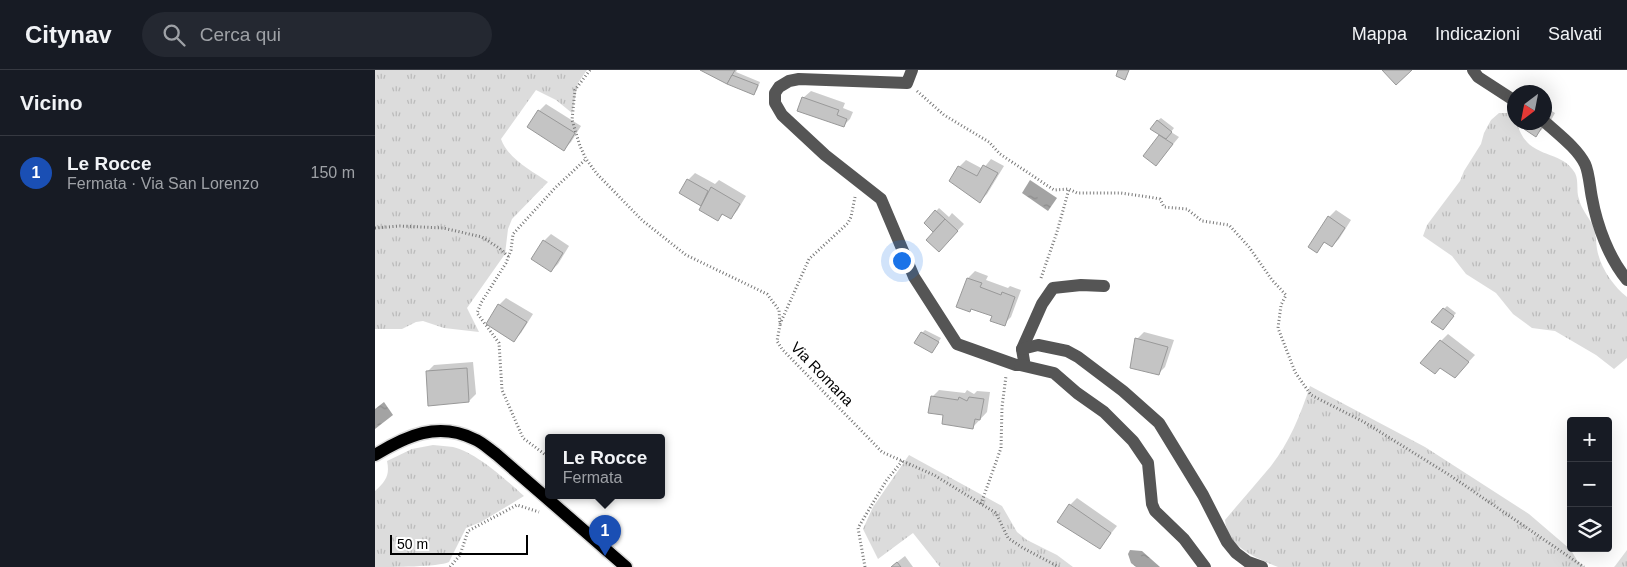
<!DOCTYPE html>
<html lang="it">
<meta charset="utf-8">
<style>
:root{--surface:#171b24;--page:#242831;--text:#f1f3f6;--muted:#9ea1a6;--line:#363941;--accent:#8c9099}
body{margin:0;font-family:Helvetica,sans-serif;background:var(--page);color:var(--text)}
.controls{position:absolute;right:15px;bottom:15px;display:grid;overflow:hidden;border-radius:5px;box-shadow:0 5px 20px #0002}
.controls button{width:45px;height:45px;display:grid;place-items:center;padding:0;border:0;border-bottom:1px solid var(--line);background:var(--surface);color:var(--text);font:25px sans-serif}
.compass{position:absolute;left:1132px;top:15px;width:45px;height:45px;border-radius:50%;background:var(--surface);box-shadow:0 5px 20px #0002;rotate:212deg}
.scale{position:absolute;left:15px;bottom:12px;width:138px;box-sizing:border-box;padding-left:5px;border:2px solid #000;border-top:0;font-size:14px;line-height:18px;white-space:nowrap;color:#000;-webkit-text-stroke:4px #fff;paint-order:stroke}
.you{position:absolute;left:526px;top:190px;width:18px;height:18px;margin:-12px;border:4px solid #fff;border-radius:50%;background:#1a73e8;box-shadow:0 0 0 8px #1a73e833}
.badge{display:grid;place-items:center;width:32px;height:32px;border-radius:50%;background:var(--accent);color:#fff;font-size:16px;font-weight:700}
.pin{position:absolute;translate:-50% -41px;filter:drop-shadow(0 1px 2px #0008)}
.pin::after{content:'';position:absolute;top:26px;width:18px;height:15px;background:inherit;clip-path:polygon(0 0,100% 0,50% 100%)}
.popup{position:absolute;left:170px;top:364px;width:120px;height:65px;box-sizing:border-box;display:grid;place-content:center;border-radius:5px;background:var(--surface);filter:drop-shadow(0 1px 4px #0005);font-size:16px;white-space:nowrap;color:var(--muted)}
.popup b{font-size:19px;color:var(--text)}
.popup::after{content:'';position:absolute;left:50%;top:100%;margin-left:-10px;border:10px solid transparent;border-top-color:var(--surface)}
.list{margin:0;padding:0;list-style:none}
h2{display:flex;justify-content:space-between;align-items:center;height:65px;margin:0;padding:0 20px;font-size:21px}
h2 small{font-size:16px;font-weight:400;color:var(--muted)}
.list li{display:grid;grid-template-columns:32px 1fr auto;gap:15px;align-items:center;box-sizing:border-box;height:75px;padding:0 20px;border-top:1px solid var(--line)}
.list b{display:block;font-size:19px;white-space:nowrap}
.list p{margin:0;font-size:16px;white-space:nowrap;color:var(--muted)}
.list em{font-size:16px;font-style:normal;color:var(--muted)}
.icon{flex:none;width:28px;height:28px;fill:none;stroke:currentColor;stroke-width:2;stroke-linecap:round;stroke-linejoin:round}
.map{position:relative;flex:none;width:1252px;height:497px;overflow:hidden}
header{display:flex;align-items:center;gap:30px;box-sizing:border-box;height:70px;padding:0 25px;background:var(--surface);border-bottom:1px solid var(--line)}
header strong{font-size:24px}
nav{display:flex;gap:28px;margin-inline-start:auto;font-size:18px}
.search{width:350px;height:45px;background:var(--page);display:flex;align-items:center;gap:12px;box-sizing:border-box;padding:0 18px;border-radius:28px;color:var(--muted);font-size:19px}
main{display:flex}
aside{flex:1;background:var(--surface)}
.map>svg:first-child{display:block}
.grass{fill:url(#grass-tufts)}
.water{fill:url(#water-ripples)}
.shadow{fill:#0003}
.building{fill:#c4c4c4;stroke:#999}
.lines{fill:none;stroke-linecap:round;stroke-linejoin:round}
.major-casing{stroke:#dbdbdb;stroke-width:15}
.path{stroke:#777;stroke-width:3;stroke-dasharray:1 2.5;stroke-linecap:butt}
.minor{stroke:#555;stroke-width:12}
.major{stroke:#000;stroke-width:12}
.labels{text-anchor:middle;stroke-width:4.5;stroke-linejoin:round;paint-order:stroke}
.street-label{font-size:15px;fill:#000;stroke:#fff}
</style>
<header>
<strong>Citynav</strong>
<div class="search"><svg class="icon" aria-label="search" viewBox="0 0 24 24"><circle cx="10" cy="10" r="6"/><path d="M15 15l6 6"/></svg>Cerca qui</div>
<nav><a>Mappa</a><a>Indicazioni</a><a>Salvati</a></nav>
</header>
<main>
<aside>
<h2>Vicino<small></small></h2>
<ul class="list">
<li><span class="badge" style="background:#1a4fb4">1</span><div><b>Le Rocce</b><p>Fermata · Via San Lorenzo</p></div><em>150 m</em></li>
</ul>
</aside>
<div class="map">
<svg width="1252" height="497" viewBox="0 0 1252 497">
<defs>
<pattern id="grass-tufts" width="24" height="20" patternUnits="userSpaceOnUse" patternTransform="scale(1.25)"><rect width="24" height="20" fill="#dcdcdc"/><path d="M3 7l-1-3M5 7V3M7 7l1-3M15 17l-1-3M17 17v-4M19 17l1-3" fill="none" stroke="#bbb"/></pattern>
<pattern id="water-ripples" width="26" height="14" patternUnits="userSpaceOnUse" patternTransform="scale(1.25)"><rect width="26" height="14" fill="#a3a3a3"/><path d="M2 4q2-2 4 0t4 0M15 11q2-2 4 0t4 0" fill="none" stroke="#8b8b8b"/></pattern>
</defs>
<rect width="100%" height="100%" fill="#fff"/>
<g class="grass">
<path d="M 0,0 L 212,0 L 203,13 L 197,43 L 181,30 L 161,20 L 126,69 C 133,89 157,101 173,112 L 137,149 L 133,159 L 130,184 L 92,238 L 104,262 L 69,258 L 48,251 L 41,252 L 27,259 L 0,259 Z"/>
<path d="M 1124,43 L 1134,43 L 1139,49 L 1140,52 L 1142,53 C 1152,91 1186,78 1200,103 C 1204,111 1201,121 1204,129 C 1206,139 1214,147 1218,156 C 1221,164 1221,171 1222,179 C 1225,197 1238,216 1252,227 L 1252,288 L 1239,299 L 1221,285 L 1180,261 L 1157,258 L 1138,244 L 1121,223 L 1091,204 L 1077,186 L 1048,166 L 1052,155 L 1085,111 L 1089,101 L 1106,74 L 1109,63 L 1116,50 Z"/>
<path d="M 935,316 L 1050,377 L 1154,444 L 1196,480 L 1203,492 L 1210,497 L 903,497 C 881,488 852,477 850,450 C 865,432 881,414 896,396 C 914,373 926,344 935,316 Z"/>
<path d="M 58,375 C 65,376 72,376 78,377 C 102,383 130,409 149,426 L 106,452 L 91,458 L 74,492 C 63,497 17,497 0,497 L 0,421 C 11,411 15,405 12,391 L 37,379 Z"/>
<path d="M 534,385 L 627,436 L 642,462 L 652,470 L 682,485 L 698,497 L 565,497 L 538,463 L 503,489 L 488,459 L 498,437 Z"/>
<path d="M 1252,480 L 1252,497 L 1239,497 L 1240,496 Z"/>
</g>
<g class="water">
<path d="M 655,110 L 682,128 L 673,141 L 647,123 Z"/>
<path d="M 9,332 L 18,345 L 0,359 L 0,339 Z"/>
<path d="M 755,480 L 767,481 L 785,497 L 761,497 L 756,493 L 753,484 Z"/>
</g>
<g class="shadow">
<path d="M 327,0 L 362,0 L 361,2 L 385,12 L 382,20 L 379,23 Z"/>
<path d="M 436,21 L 470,33 L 468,38 L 478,42 L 475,49 L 468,56 L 428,28 Z"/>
<path d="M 171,34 L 206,56 L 196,72 L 189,79 L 164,41 Z"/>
<path d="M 1170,37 L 1180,43 L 1175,52 L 1161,65 L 1155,52 L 1170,52 Z"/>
<path d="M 786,48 L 799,58 L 796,62 L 804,67 L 781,95 L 785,66 L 786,64 L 782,51 Z"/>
<path d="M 616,89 L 629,96 L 612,124 L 605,131 L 575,110 L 584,97 L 591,90 L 608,99 Z"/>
<path d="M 320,103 L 340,114 L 344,110 L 371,126 L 362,141 L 355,148 L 348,144 L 343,149 L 328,135 L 306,123 L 313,110 Z"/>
<path d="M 564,138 L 574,147 L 577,143 L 589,154 L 571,173 L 550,153 Z"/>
<path d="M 961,140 L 976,150 L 964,169 L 957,176 L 950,172 L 941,181 L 954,147 Z"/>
<path d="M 176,164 L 194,176 L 183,194 L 176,201 L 169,171 Z"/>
<path d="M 600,201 L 613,206 L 611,210 L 633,218 L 635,216 L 646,220 L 636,247 L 629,254 L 618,246 L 593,208 Z"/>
<path d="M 131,228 L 158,244 L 146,263 L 139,270 L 124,235 Z"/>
<path d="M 1072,236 L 1081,243 L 1071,255 L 1069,239 Z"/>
<path d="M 550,260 L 566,268 L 557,282 L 547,263 Z"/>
<path d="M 769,262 L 799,270 L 790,297 L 783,304 L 762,269 Z"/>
<path d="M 1073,264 L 1100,285 L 1087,299 L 1066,271 Z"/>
<path d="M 98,292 L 101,324 L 94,331 L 52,302 L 59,295 Z"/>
<path d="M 564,320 L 590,323 L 592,320 L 599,324 L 602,321 L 615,322 L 612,342 L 598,357 L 570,344 L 557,327 Z"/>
<path d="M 702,428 L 742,456 L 725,477 L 695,435 Z"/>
<path d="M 530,486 L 538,497 L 516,497 L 517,496 Z"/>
</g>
<g class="building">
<path d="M 325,0 L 360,0 L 352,14 Z"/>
<path d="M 743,0 L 754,0 L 750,10 L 741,6 Z"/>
<path d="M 1007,0 L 1037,0 L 1021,15 Z"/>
<path d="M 357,5 L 383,15 L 379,25 L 352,14 Z"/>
<path d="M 427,27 L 464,40 L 462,45 L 472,49 L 469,57 L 422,41 Z"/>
<path d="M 163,40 L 200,63 L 189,81 L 152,57 Z"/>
<path d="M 782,50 L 797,62 L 791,69 L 775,59 Z"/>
<path d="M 1153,52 L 1160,52 L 1167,57 L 1161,67 L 1149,59 Z"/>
<path d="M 784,65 L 798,74 L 781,96 L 768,86 Z"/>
<path d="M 608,95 L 623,103 L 605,133 L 574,111 L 583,96 L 602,106 Z"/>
<path d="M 312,109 L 333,121 L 326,136 L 304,123 Z"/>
<path d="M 336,117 L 365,134 L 356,149 L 347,144 L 343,151 L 324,140 Z"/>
<path d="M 560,140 L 570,149 L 558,162 L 549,153 Z"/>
<path d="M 953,146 L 970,158 L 957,177 L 949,172 L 942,183 L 933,177 Z"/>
<path d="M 570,149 L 583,161 L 564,182 L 551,170 Z"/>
<path d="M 168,170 L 188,183 L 176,202 L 156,189 Z"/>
<path d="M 592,208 L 607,213 L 605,217 L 626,225 L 627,222 L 640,227 L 630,256 L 615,251 L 617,246 L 596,239 L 595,242 L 581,237 Z"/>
<path d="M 123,234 L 152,252 L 139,272 L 111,254 Z"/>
<path d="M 1068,238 L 1079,246 L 1068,260 L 1056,252 Z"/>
<path d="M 546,262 L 564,272 L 557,283 L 539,273 Z"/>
<path d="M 760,268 L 793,277 L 784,305 L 755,298 Z"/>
<path d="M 1065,270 L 1094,292 L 1080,308 L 1065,298 L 1060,304 L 1045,293 Z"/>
<path d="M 92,298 L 94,332 L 53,336 L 51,301 Z"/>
<path d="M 556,326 L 583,330 L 584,327 L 592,331 L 594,327 L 609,329 L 605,350 L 600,349 L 598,359 L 567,354 L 568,345 L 553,343 Z"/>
<path d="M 694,434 L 736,463 L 725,479 L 682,452 Z"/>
<path d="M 522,492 L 526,497 L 516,497 Z"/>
</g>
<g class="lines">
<g class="major-casing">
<path id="major" d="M 0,385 C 31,366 63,351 99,369 C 107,372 114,379 121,384 L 251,497"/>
</g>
<g class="path">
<path d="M 215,0 L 200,20 L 197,50 L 205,76 L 211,89 L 222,104 L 268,151 L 311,185 L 392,224 L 404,240 L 405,255 L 402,271 L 407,279 L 507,382 L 559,405 L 621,443 L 633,468 L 648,478 L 684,497"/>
<path d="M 542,21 L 569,45 L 614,72 L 625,84 L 679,120 L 694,119 L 702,123 L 746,123 L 780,128 L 785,129 L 789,137 L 812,139 L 827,151 L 854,155 L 874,177 L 897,210 L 911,225 L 906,235 L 903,258 L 920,302 L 936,325 L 989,352 L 1076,406 L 1209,497"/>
<path d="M 0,158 L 25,156 L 68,158 L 107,167 L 124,178 L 134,187"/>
<path d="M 666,208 L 682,162 L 694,119"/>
<path d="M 405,254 L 434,189 L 473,153 L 476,147 L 480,127"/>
<path d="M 174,389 L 172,386 L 148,368 L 127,320 L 124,273 L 102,243 L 106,233 L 131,193 L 136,180 L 138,164 L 180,118 L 211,89"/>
<path d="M 606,434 L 626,378 L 627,337 L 631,306"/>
<path d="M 75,497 L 85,485 L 93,461 L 142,435 L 164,442"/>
<path d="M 490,497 L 483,458 L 511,411 L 528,390"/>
</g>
<g class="minor">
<path d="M 537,0 L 532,13 L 424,9 L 414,11 L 404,17 L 400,23 L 400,33 L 407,45 L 450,85 L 506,129 L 539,207 L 582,274 L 641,295 L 645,295 L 649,291 L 647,279 L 667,234 L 678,218 L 706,215 L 729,216"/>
<path d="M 1098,0 L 1103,7 L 1140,31"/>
<path d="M 1170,52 C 1183,64 1202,78 1210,94 C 1214,102 1215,119 1217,128 C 1222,156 1234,188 1252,210"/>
<path d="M 647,279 L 663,275 L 692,281 L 703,287 L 748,321 L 784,353 L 828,425 L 852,472 L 861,483 L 873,492 L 887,497"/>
<path d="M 645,295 L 679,303 L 702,323 L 729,342 L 758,371 L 773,393 L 777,434 L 780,441 L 809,469 L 830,497"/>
</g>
<use href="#major" class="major"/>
</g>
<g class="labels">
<g class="street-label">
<text transform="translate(447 304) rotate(46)" y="5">Via Romana</text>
</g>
</g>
</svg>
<div class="controls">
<button>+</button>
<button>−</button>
<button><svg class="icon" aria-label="layers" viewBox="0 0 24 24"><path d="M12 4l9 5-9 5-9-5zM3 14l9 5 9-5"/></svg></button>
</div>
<svg class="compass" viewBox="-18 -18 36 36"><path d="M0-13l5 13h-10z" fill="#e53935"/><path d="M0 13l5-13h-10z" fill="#9ea1a6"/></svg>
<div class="scale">50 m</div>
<div class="you"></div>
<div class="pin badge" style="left:230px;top:486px;background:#1a4fb4">1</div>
<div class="popup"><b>Le Rocce</b>Fermata</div>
</div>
</main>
